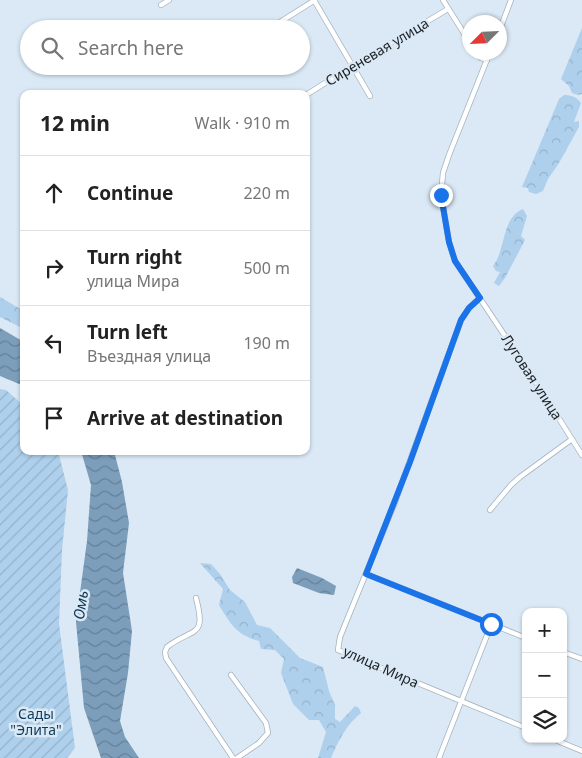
<!DOCTYPE html>
<meta charset="utf-8">
<style>
:root{--surface:#fff;--page:#f6f6f6;--text:#222;--muted:#767676;--line:#e0e0e0}
body{margin:0;font-family:"Noto Sans",sans-serif;background:var(--page);color:var(--text)}
.controls{position:absolute;right:15px;bottom:15px;display:grid;overflow:hidden;border-radius:10px;box-shadow:0 1px 4px #0004}
.controls button{width:45px;height:45px;display:grid;place-items:center;padding:0;border:0;border-bottom:1px solid var(--line);background:var(--surface);color:var(--text);font:25px sans-serif}
.compass{position:absolute;left:462px;top:15px;width:45px;height:45px;border-radius:50%;background:var(--surface);box-shadow:0 1px 4px #0004;rotate:246deg}
.stop{position:absolute;width:15px;height:15px;margin:-11px;border:4px solid #1a73e8;border-radius:50%;background:#fff}
.stop.end{background:#1a73e8;border-color:#fff;box-shadow:0 1px 5px #0008}
.list{margin:0;padding:0;list-style:none}
h2{display:flex;justify-content:space-between;align-items:center;height:65px;margin:0;padding:0 20px;font-size:21px}
h2 small{font-size:16px;font-weight:400;color:var(--muted)}
.list li{display:grid;grid-template-columns:32px 1fr auto;gap:15px;align-items:center;box-sizing:border-box;height:75px;padding:0 20px;border-top:1px solid var(--line)}
.list b{display:block;font-size:19px;white-space:nowrap}
.list p{margin:0;font-size:16px;white-space:nowrap;color:var(--muted)}
.list em{font-size:16px;font-style:normal;color:var(--muted)}
.icon{flex:none;width:28px;height:28px;fill:none;stroke:currentColor;stroke-width:2;stroke-linecap:round;stroke-linejoin:round}
.map{position:relative;flex:none;width:582px;height:758px;overflow:hidden}
.search{position:absolute;background:var(--surface);box-shadow:0 1px 4px #0004;left:20px;top:20px;width:290px;height:55px;display:flex;align-items:center;gap:12px;box-sizing:border-box;padding:0 18px;border-radius:28px;color:var(--muted);font-size:19px}
.panel{position:absolute;background:var(--surface);box-shadow:0 1px 4px #0004;left:20px;top:90px;width:290px;height:365px;border-radius:10px}
.map>svg:first-child{display:block}
.forest{fill:url(#forest-crowns)}
.garden{fill:url(#garden-furrows)}
.water{fill:url(#water-waves)}
.lines{fill:none;stroke-linecap:round;stroke-linejoin:round}
.minor-casing{stroke:#a5b2be;stroke-width:6}
.minor{stroke:#fff;stroke-width:4.5}
.route{stroke:#1a73e8;stroke-width:6}
.labels{text-anchor:middle;stroke-width:5;stroke-linejoin:round;paint-order:stroke}
.street-label{font-size:14px;fill:#1a2024;stroke:#dae9f5}
.park-label{font-size:14px;fill:#123b59;stroke:#dae9f5}
.water-label{font-size:15px;font-style:italic;fill:#0a3552;stroke:#dae9f5}
</style>
<div class="map">
<svg width="582" height="758" viewBox="0 0 582 758">
<defs>
<pattern id="forest-crowns" width="20" height="18" patternUnits="userSpaceOnUse" patternTransform="scale(1.25)"><rect width="20" height="18" fill="#aed0ec"/><path d="M2 6a3 3 0 1 1 6 0M12 15a3 3 0 1 1 6 0" fill="none" stroke="#95b2ca"/></pattern>
<pattern id="garden-furrows" width="10" height="10" patternUnits="userSpaceOnUse" patternTransform="scale(1.25)"><rect width="10" height="10" fill="#aed0ec"/><path d="M-1 1l2-2M0 10L10 0M9 11l2-2" fill="none" stroke="#95b2ca"/></pattern>
<pattern id="water-waves" width="16" height="10" patternUnits="userSpaceOnUse" patternTransform="scale(1.25)"><rect width="16" height="10" fill="#7c9ebb"/><path d="M0 5q4-4 8 0t8 0" fill="none" stroke="#658098"/></pattern>
</defs>
<rect width="100%" height="100%" fill="#dae9f5"/>
<g class="forest">
<path d="M 582,28 L 582,94 L 578,95 L 572,93 L 569,86 L 561,79 Z"/>
<path d="M 564,95 C 571,95 577,97 581,103 L 574,122 L 579,121 L 579,127 L 559,163 L 548,179 L 543,191 L 536,194 L 529,192 L 528,188 L 522,187 L 559,99 Z"/>
<path d="M 523,209 L 527,216 L 521,236 L 525,240 L 505,278 L 499,286 L 494,283 L 500,272 L 496,271 L 493,266 C 506,250 501,218 523,209 Z"/>
<path d="M 0,297 L 24,311 L 24,329 L 0,317 Z"/>
<path d="M 200,563 L 211,564 L 220,574 L 230,590 L 245,602 L 257,625 L 270,628 L 300,658 L 323,667 L 329,691 L 335,705 L 335,719 L 340,722 L 355,706 L 359,708 L 361,713 C 347,724 338,741 331,758 L 318,758 L 326,732 L 319,720 L 309,720 L 293,704 L 281,673 L 284,659 L 275,650 L 261,649 L 259,641 C 236,635 230,623 219,605 L 223,589 Z"/>
</g>
<path class="garden" d="M 0,389 L 6,390 L 24,406 L 24,451 L 58,451 L 68,490 L 62,550 L 59,624 L 75,748 L 67,758 L 0,758 Z"/>
<g class="water">
<path d="M 0,328 L 24,342 L 24,386 L 0,376 Z"/>
<path d="M 81,451 L 114,451 L 122,482 L 129,523 L 123,573 L 132,631 L 128,673 L 120,721 L 125,737 L 139,758 L 101,758 L 84,708 L 76,622 L 87,541 L 91,485 Z"/>
<path d="M 297,568 L 322,578 L 336,586 L 334,595 L 319,593 L 293,583 L 292,577 Z"/>
</g>
<g class="lines">
<g class="minor-casing">
<g id="minor">
<path d="M 314,0 L 370,96"/>
<path d="M 443,0 L 470,43"/>
<path d="M 161,5 L 169,0"/>
<path d="M 269,29 L 315,0"/>
<path d="M 500,29 L 511,0"/>
<path d="M 475,52 L 481,58 L 487,60"/>
<path d="M 490,52 L 449,155 L 443,173 L 441,195 L 449,242 L 455,261 L 539,387 L 582,455"/>
<path d="M 306,95 L 352,66 L 448,9"/>
<path d="M 480,298 L 469,308 L 461,320 L 395,502 L 340,637 L 338,650 L 526,728"/>
<path d="M 490,510 L 511,485 L 520,477 L 572,439"/>
<path d="M 366,574 L 526,638"/>
<path d="M 196,598 C 207,639 193,627 167,647 L 165,652 L 166,658 L 233,758"/>
<path d="M 563,652 L 582,659"/>
<path d="M 231,675 L 266,723 L 268,733 L 259,743 L 237,758"/>
<path d="M 553,739 L 582,751"/>
<path d="M 439,758 L 491,625"/>
</g>
</g>
<use href="#minor" class="minor"/>
</g>
<g class="lines">
<path class="route" d="M 441,195 L 449,242 L 455,261 L 480,298 L 469,308 L 461,320 L 410,462 L 366,574 L 491,624"/>
</g>
<g class="labels">
<g class="street-label">
<text transform="translate(377 52) rotate(-31)" y="5">Сиреневая улица</text>
<text transform="translate(532 377) rotate(57)" y="5">Луговая улица</text>
<text transform="translate(381 667) rotate(24)" y="5">улица Мира</text>
</g>
<g class="park-label">
<text x="36" y="719">Сады<tspan x="36" dy="16">"Элита"</tspan></text>
</g>
<g class="water-label">
<text transform="translate(81 605) rotate(-81)" y="5">Омь</text>
</g>
</g>
</svg>
<div class="controls">
<button>+</button>
<button>−</button>
<button><svg class="icon" aria-label="layers" viewBox="0 0 24 24"><path d="M12 4l9 5-9 5-9-5zM3 14l9 5 9-5"/></svg></button>
</div>
<svg class="compass" viewBox="-18 -18 36 36"><path d="M0-13l5 13h-10z" fill="#e53935"/><path d="M0 13l5-13h-10z" fill="#767676"/></svg>
<div class="stop" style="left:491px;top:624px"></div>
<div class="stop end" style="left:441px;top:195px"></div>
<div class="search"><svg class="icon" aria-label="search" viewBox="0 0 24 24"><circle cx="10" cy="10" r="6"/><path d="M15 15l6 6"/></svg>Search here</div>
<section class="panel">
<h2>12 min<small>Walk · 910 m</small></h2>
<ul class="list">
<li><svg class="icon" aria-label="ahead" viewBox="0 0 24 24"><path d="M12 20V5M6 11l6-6 6 6"/></svg><div><b>Continue</b></div><em>220 m</em></li>
<li><svg class="icon" aria-label="right" viewBox="0 0 24 24"><path d="M7 20v-9h11M14 6l5 5-5 5"/></svg><div><b>Turn right</b><p>улица Мира</p></div><em>500 m</em></li>
<li><svg class="icon" aria-label="left" viewBox="0 0 24 24"><path d="M17 20v-9H6M10 6l-5 5 5 5"/></svg><div><b>Turn left</b><p>Въездная улица</p></div><em>190 m</em></li>
<li><svg class="icon" aria-label="arrive" viewBox="0 0 24 24"><path d="M6 21V4h12l-3 4 3 4H6"/></svg><div><b>Arrive at destination</b></div></li>
</ul>
</section>
</div>
